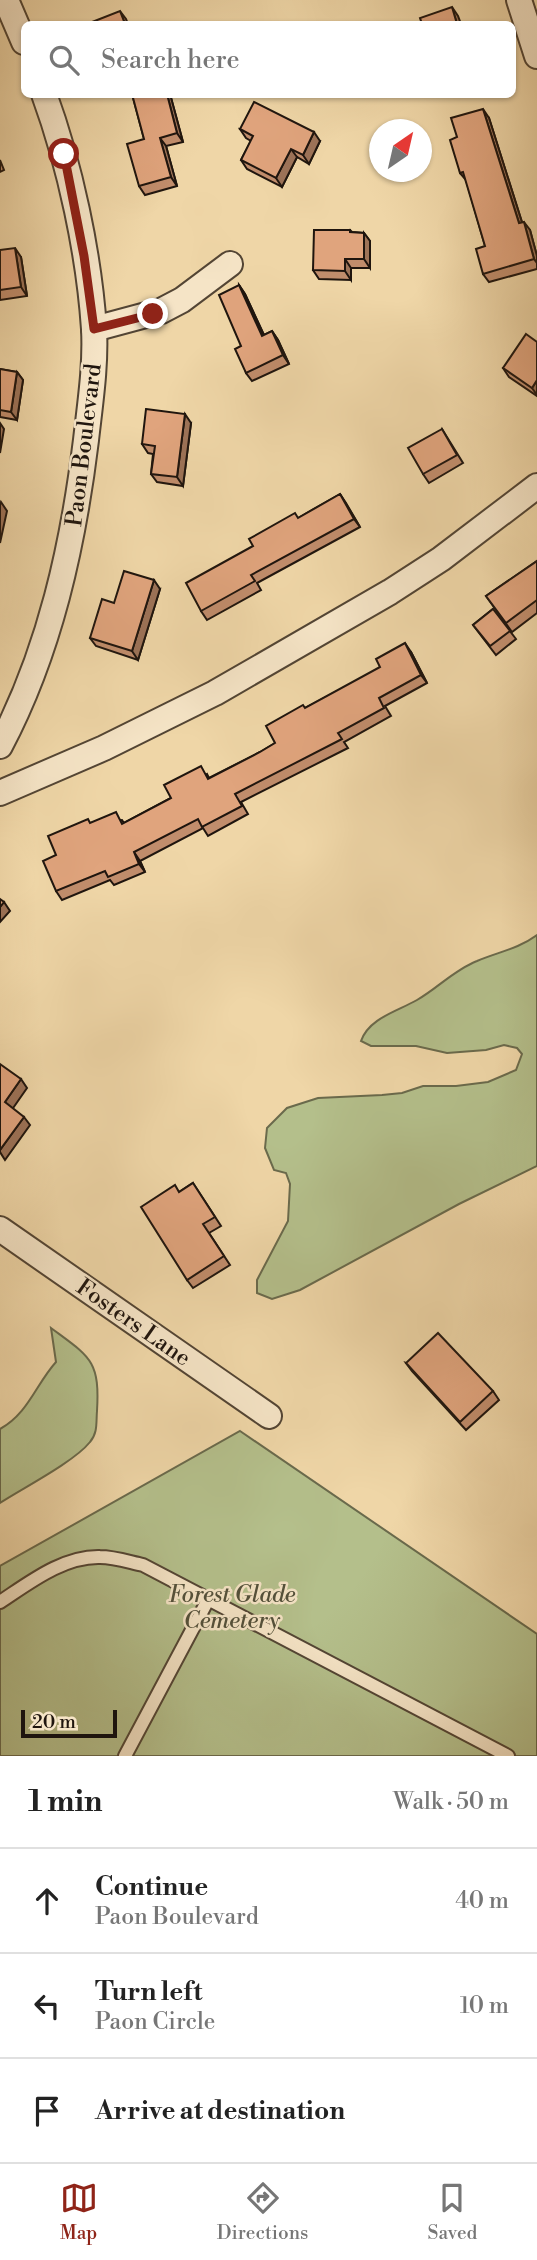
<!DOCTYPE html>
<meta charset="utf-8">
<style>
:root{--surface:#fff;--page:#f6f6f6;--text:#222;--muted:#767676;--line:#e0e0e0;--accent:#8f2418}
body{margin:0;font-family:"Libre Bodoni",serif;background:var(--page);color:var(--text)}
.compass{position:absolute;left:369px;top:119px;width:63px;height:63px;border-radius:50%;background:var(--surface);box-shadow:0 2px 5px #0004;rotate:34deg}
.scale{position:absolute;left:21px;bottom:18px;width:96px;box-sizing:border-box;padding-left:7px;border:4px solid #1f150e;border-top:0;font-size:19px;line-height:24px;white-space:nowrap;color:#1f150e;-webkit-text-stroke:5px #f5e4c6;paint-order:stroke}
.stop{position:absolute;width:21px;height:21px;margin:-16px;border:5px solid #8f2418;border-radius:50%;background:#fff}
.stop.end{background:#8f2418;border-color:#fff;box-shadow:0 2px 7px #0008}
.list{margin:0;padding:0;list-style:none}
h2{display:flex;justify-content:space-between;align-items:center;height:91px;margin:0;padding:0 28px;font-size:30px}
h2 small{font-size:23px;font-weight:400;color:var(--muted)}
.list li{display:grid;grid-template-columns:46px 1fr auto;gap:21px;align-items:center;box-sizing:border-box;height:105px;padding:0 28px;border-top:2px solid var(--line)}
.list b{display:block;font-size:26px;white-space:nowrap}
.list p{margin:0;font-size:23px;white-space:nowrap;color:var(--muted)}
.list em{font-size:23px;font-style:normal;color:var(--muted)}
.icon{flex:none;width:38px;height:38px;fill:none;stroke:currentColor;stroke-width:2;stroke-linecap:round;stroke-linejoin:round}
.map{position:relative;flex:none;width:537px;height:1756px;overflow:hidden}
.search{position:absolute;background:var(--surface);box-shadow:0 2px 5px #0004;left:21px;right:21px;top:21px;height:77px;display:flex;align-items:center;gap:18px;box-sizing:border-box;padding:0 24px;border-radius:10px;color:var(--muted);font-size:26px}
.sheet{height:406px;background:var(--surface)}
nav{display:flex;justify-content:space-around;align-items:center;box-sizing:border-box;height:98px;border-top:2px solid var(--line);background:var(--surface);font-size:19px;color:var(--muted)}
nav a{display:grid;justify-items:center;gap:4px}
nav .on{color:var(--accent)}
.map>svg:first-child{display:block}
.green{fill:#b4bf8b;stroke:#6a6a4c;stroke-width:2}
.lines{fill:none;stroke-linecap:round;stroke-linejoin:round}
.lane-casing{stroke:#534534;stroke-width:16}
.street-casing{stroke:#534534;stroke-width:28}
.lane{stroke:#f5e4c6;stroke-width:12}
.street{stroke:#f5e4c6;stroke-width:24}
.wall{fill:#c18d6c;stroke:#1f150e;stroke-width:2}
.shaded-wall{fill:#9d7358;stroke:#1f150e;stroke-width:2}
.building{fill:#e0a47d;stroke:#1f150e;stroke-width:2}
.route{stroke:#8f2418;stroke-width:9}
.labels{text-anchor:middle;stroke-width:5;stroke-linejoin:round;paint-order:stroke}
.street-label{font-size:23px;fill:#1f150e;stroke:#f5e4c6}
.park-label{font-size:23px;font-style:italic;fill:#53503a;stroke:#f5e4c6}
</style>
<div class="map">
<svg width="537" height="1756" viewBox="0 0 537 1756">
<rect width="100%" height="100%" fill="#efd6a7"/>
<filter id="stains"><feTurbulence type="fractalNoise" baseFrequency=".00286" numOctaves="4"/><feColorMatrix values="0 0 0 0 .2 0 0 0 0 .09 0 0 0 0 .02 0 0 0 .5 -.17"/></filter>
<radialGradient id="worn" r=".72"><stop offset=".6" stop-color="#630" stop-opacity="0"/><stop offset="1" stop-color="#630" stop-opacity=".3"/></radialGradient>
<g class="green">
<path d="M 537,935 L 537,1166 L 459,1204 L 300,1290 L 272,1299 L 257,1293 L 257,1280 L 288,1221 L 290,1184 L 286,1173 L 274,1170 L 265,1148 L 267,1128 L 287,1108 L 318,1098 L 382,1095 L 402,1093 L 423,1086 L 456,1086 L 488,1082 L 516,1070 L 522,1054 L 517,1048 L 504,1045 L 486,1050 L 447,1053 L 416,1046 L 371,1046 L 361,1041 C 369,1018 398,1011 417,1000 C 438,988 454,970 477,961 C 498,952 518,949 537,935 Z"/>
<path d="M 51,1328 C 90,1357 100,1360 97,1411 C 96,1422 98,1433 90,1442 C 74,1462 23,1488 0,1503 L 0,1429 C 28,1414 36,1384 56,1362 Z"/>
<path d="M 240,1431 L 537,1634 L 537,1756 L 0,1756 L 0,1566 Z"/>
</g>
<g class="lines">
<g class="lane-casing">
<g id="lane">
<path d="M 0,1602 C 29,1583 63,1556 100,1557 C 114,1557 129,1562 143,1565 L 508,1756"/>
<path d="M 125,1756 L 209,1598"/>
</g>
</g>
<g class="street-casing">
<g id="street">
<path d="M 6,0 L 24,42"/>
<path d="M 519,0 L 537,56"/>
<path d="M 94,329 L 161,311 L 182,300 L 230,264"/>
<path d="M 0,746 C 50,651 73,546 86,440 C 90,404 96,366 94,329 C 89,254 70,165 44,94"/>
<path d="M 0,793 L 104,748 L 215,693 L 390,592 L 441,559 L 537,486"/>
<path d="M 0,1229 L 269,1416"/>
</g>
</g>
<use href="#lane" class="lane"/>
<use href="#street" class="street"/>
</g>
<g class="wall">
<path d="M 132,94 L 170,94 L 183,142 L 166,146 L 177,186 L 145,195 L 139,186 L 144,139 Z"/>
<path d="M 489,118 L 522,222 L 530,230 L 537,256 L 537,269 L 489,282 L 483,274 L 485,246 L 466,180 L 460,173 L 457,137 Z"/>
<path d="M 240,129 L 320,141 L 309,164 L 297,157 L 282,187 L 247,169 L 241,160 L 251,141 L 246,138 Z"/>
<path d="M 0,160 L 4,170 L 0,172 Z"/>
<path d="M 350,230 L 352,232 L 364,233 L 370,241 L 370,268 L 351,268 L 351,280 L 319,279 L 313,270 Z"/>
<path d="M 0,250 L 21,257 L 27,296 L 0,300 Z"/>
<path d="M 239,285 L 245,294 L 264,335 L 272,331 L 278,340 L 289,364 L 252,381 L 246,373 L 241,346 Z"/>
<path d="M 537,342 L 537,396 L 509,377 L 503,368 Z"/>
<path d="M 0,369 L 17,372 L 23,380 L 17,420 L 0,417 Z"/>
<path d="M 191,423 L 183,486 L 157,482 L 151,474 L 153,454 L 148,453 L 142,444 Z"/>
<path d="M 442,429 L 463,463 L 429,483 L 423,474 Z"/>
<path d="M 340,494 L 360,527 L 257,583 L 261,590 L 207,620 L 201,611 L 253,546 L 298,518 Z"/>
<path d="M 537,561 L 537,613 L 512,632 L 486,596 Z"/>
<path d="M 160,589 L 138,660 L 96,646 L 90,638 L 114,603 Z"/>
<path d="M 493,609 L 516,639 L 496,655 L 473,625 Z"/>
<path d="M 411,652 L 427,683 L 385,706 L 391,716 L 344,742 L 348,748 L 241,802 L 248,814 L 208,836 L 203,828 L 140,861 L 145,872 L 114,885 L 110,880 L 62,900 L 56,891 L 56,855 L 90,823 L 122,820 L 124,823 L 171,798 L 207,774 L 209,778 L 260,752 L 275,743 L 305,708 Z"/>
<path d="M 193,1183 L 221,1226 L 209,1233 L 230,1265 L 193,1288 L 187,1280 L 179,1192 Z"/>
<path d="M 406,1363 L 493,1391 L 499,1400 L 466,1430 L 412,1371 Z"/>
</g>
<g class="shaded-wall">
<path d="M 452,7 L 458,16 L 461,24 L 457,24 Z"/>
<path d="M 120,11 L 126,19 L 128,24 L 125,24 Z"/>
<path d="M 167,94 L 170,94 L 183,142 L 177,133 Z"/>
<path d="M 483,109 L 489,118 L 525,232 L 519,223 Z"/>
<path d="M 314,132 L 320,141 L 309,164 L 303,155 Z"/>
<path d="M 160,138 L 166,146 L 177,186 L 171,177 Z"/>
<path d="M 291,149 L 297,157 L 282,187 L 276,178 Z"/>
<path d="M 524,222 L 530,230 L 537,256 L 537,263 L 534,259 Z"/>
<path d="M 364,233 L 370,241 L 370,268 L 364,259 Z"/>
<path d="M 15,248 L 21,257 L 27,296 L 21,287 Z"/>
<path d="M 345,259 L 351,268 L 351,280 L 345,271 Z"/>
<path d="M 239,285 L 245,294 L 268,344 L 262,336 Z"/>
<path d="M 272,331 L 278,340 L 289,364 L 283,355 Z"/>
<path d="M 17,372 L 23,380 L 17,420 L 11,412 Z"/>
<path d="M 537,380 L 537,395 L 532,388 Z"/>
<path d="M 185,414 L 191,423 L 183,486 L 177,477 Z"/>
<path d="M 0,423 L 4,429 L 0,453 Z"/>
<path d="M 340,494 L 346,503 L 360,527 L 354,519 Z"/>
<path d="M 1,502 L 7,511 L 0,543 L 0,505 Z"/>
<path d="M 154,580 L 160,589 L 138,660 L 132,651 Z"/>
<path d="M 405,643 L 411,652 L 427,683 L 421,675 Z"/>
<path d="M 134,852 L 140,861 L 145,872 L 139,864 Z"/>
<path d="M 4,902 L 10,911 L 0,922 L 0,907 Z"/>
<path d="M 21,1079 L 27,1088 L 11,1111 L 5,1102 Z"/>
<path d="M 24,1117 L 30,1125 L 5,1160 L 0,1152 L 0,1150 Z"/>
</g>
<g class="building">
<path d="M 452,7 L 457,24 L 419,24 L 422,24 L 420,18 Z"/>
<path d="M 120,11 L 125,24 L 87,24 Z"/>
<path d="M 132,94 L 167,94 L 177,133 L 160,138 L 171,177 L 139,186 L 127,144 L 144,139 Z"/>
<path d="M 254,102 L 314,132 L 303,155 L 291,149 L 276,178 L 241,160 L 253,136 L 240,129 Z"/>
<path d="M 483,109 L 519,223 L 524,222 L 534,259 L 483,274 L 476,249 L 485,246 L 463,172 L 460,173 L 450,140 L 457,137 L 451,118 Z"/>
<path d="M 314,230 L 350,230 L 350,232 L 364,233 L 364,259 L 345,259 L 345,271 L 313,270 Z"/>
<path d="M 15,248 L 21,287 L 0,290 L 0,250 Z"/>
<path d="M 239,285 L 262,336 L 272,331 L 283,355 L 246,373 L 235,349 L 241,346 L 219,295 Z"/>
<path d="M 526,334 L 537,342 L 537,380 L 532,388 L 503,368 Z"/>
<path d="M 0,369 L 17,372 L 11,412 L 0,410 Z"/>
<path d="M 146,409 L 185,414 L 177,477 L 151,474 L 155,446 L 142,444 Z"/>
<path d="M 442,429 L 457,455 L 423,474 L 408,448 Z"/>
<path d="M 340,494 L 354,519 L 251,575 L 255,581 L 201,611 L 186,583 L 253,546 L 249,539 L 295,513 L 298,518 Z"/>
<path d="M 537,561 L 537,600 L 506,623 L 486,596 Z"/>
<path d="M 124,571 L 154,580 L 132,651 L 90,638 L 102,599 L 114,603 Z"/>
<path d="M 493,609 L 510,631 L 490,646 L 473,625 Z"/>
<path d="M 405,643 L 421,675 L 379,698 L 384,708 L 338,733 L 342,739 L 235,794 L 242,806 L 202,827 L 198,819 L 134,852 L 139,864 L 108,877 L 105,871 L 56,891 L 43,861 L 56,855 L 48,836 L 88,819 L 90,823 L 116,812 L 122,824 L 171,798 L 164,785 L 201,766 L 208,779 L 260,752 L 275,743 L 266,726 L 303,705 L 305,708 L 380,667 L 376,659 Z"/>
<path d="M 0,899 L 4,902 L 0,907 Z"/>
<path d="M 0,1064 L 21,1079 L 5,1102 L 24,1117 L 0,1150 Z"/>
<path d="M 193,1183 L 215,1217 L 203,1224 L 224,1256 L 187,1280 L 141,1207 L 175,1185 L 179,1192 Z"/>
<path d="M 438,1333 L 493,1391 L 460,1422 L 406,1363 Z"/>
</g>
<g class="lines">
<path class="route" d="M 64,154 L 84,256 L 94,329 L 153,314"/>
</g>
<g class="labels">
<g class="street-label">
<text transform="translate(83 445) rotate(-83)" y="8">Paon Boulevard</text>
<text transform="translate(134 1322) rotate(35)" y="8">Fosters Lane</text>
</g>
<g class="park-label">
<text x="232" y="1602">Forest Glade<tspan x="232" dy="26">Cemetery</tspan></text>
</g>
</g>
<rect width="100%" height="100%" filter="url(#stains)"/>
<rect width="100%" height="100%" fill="url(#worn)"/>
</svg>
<svg class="compass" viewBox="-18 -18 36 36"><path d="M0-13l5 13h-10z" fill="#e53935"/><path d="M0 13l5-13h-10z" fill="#767676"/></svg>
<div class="scale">20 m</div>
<div class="stop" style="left:64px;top:154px"></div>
<div class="stop end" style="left:153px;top:314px"></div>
<div class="search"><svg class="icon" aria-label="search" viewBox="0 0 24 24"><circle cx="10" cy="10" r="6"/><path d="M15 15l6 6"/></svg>Search here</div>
</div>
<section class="sheet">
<h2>1 min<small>Walk · 50 m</small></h2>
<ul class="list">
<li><svg class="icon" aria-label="ahead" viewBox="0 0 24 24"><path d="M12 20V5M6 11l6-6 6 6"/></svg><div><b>Continue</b><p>Paon Boulevard</p></div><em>40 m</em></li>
<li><svg class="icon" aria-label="left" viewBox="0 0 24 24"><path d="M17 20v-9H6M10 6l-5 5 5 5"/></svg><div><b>Turn left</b><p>Paon Circle</p></div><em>10 m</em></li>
<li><svg class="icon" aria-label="arrive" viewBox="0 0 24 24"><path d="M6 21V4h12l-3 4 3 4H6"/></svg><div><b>Arrive at destination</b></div></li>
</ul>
</section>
<nav>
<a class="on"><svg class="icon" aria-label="map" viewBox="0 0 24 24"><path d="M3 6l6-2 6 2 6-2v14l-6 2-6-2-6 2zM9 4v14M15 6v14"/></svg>Map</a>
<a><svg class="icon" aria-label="directions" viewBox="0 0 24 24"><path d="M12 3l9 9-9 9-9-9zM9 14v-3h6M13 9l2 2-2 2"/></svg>Directions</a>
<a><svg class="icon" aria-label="saved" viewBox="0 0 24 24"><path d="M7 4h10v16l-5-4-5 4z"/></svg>Saved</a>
</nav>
